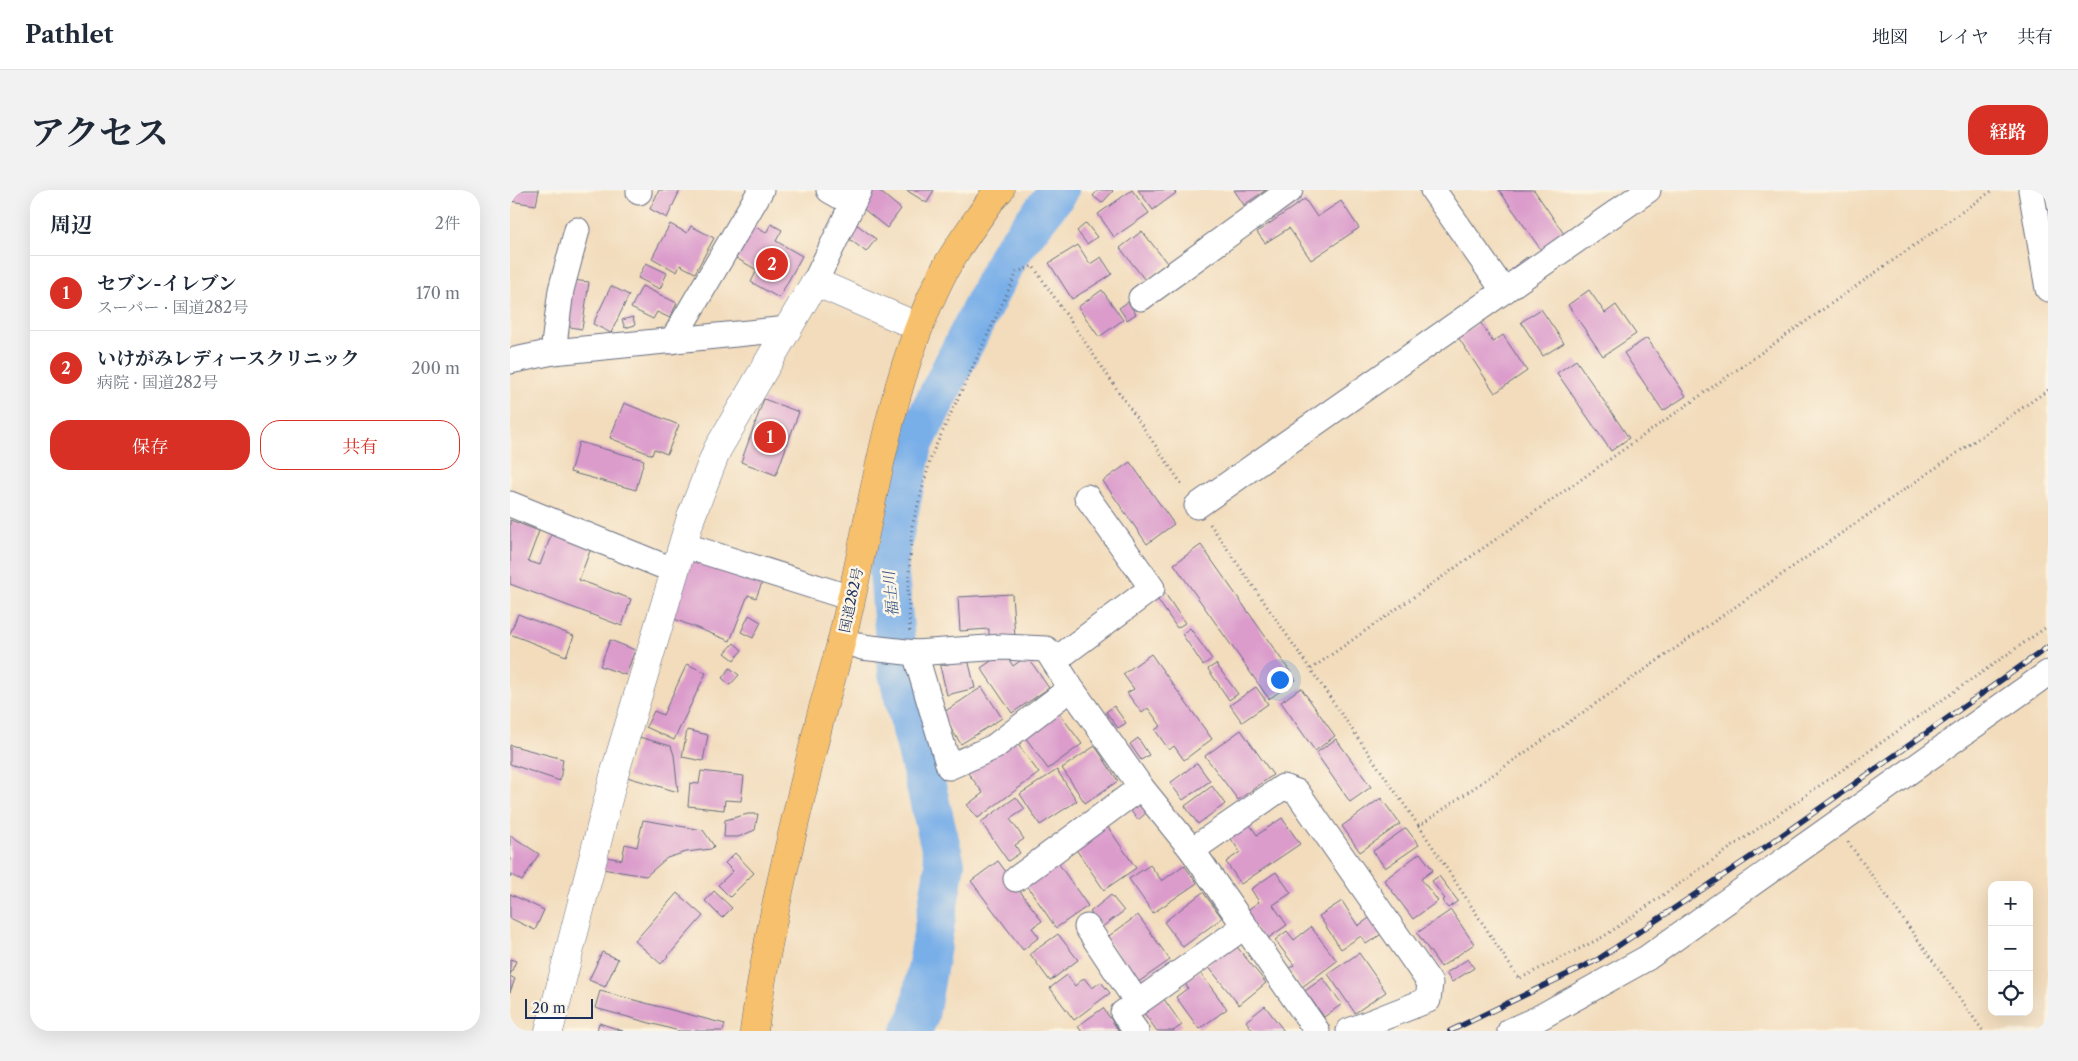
<!DOCTYPE html>
<html lang="ja">
<meta charset="utf-8">
<style>
:root{--surface:#fff;--page:#f2f2f3;--text:#1f2937;--muted:#747a83;--line:#e0e1e3;--accent:#d93025}
body{margin:0;font-family:"Libre Caslon Text","Noto Serif JP",serif;background:var(--page);color:var(--text)}
.controls{position:absolute;right:15px;bottom:15px;display:grid;overflow:hidden;border-radius:10px;box-shadow:0 5px 20px #0002}
.controls button{width:45px;height:45px;display:grid;place-items:center;padding:0;border:0;border-bottom:1px solid var(--line);background:var(--surface);color:var(--text);font:25px sans-serif}
.scale{position:absolute;left:15px;bottom:12px;width:68px;box-sizing:border-box;padding-left:5px;border:2px solid #1b2f5e;border-top:0;font-size:14px;line-height:18px;white-space:nowrap;color:#1b2f5e;-webkit-text-stroke:4px #fcf5e5;paint-order:stroke}
.you{position:absolute;left:769px;top:489px;width:18px;height:18px;margin:-12px;border:4px solid #fff;border-radius:50%;background:#1a73e8;box-shadow:0 0 0 8px #1a73e833}
.badge{display:grid;place-items:center;width:32px;height:32px;border-radius:50%;background:var(--accent);color:#fff;font-size:16px;font-weight:700}
.pin{position:absolute;translate:-50% -50%;border:2px solid #fff;box-shadow:0 1px 5px #0006}
.list{margin:0;padding:0;list-style:none}
h2{display:flex;justify-content:space-between;align-items:center;height:65px;margin:0;padding:0 20px;font-size:21px}
h2 small{font-size:16px;font-weight:400;color:var(--muted)}
.list li{display:grid;grid-template-columns:32px 1fr auto;gap:15px;align-items:center;box-sizing:border-box;height:75px;padding:0 20px;border-top:1px solid var(--line)}
.list b{display:block;font-size:19px;white-space:nowrap}
.list p{margin:0;font-size:16px;white-space:nowrap;color:var(--muted)}
.list em{font-size:16px;font-style:normal;color:var(--muted)}
.actions{display:flex;gap:10px;padding:15px 20px}
.actions a{flex:1;padding:11px 0;border:1px solid var(--accent);border-radius:20px;text-align:center;font-size:18px;color:var(--accent)}
.actions .main{background:var(--accent);color:#fff}
.icon{flex:none;width:28px;height:28px;fill:none;stroke:currentColor;stroke-width:2;stroke-linecap:round;stroke-linejoin:round}
.map{position:relative;flex:none;width:1538px;height:841px;overflow:hidden;border-radius:20px}
header{display:flex;align-items:center;gap:30px;box-sizing:border-box;height:70px;padding:0 25px;background:var(--surface);border-bottom:1px solid var(--line)}
header strong{font-size:24px}
nav{display:flex;gap:28px;margin-inline-start:auto;font-size:18px}
.intro{display:flex;align-items:center;justify-content:space-between;box-sizing:border-box;height:120px;padding:0 30px}
h1{margin:0;font-size:35px}
.button{padding:12px 22px;border-radius:20px;background:var(--accent);color:#fff;font-size:18px;font-weight:700}
main{display:flex;gap:30px;padding:0 30px}
aside{flex:1;background:var(--surface);border-radius:20px;box-shadow:0 5px 20px #0002}
.map>svg:first-child{display:block}
.lines{fill:none;stroke-linecap:round;stroke-linejoin:round}
.river{stroke:#79afe8;stroke-width:40}
.building{fill:#db9ccc}
.minor-casing{stroke:#666c7f;stroke-width:27}
.tertiary-casing{stroke:#666c7f;stroke-width:29}
.trunk-casing{stroke:#666c7f;stroke-width:29}
.path{stroke:#666c7f;stroke-width:3;stroke-dasharray:1 4;stroke-linecap:butt}
.minor{stroke:#fff;stroke-width:25}
.tertiary{stroke:#fff;stroke-width:28}
.trunk{stroke:#f7c06c;stroke-width:28}
.rail-casing{stroke:#1b2f5e;stroke-width:5.5}
.rail{stroke:#fcf5e5;stroke-width:4;stroke-dasharray:11;stroke-linecap:butt}
.labels{text-anchor:middle;stroke-width:5;stroke-linejoin:round;paint-order:stroke}
.street-label{font-size:14px;fill:#1b2f5e;stroke:#fcf5e5}
.water-label{font-size:15px;font-style:italic;fill:#375587;stroke:#fcf5e5}
</style>
<header>
<strong>Pathlet</strong>
<nav><a>地図</a><a>レイヤ</a><a>共有</a></nav>
</header>
<div class="intro"><h1>アクセス</h1><a class="button">経路</a></div>
<main>
<aside>
<h2>周辺<small>2件</small></h2>
<ul class="list">
<li><span class="badge">1</span><div><b>セブン-イレブン</b><p>スーパー · 国道282号</p></div><em>170 m</em></li>
<li><span class="badge">2</span><div><b>いけがみレディースクリニック</b><p>病院 · 国道282号</p></div><em>200 m</em></li>
</ul>
<div class="actions"><a class="main">保存</a><a>共有</a></div>
</aside>
<div class="map">
<svg width="1538" height="841" viewBox="0 0 1538 841">
<rect width="100%" height="100%" fill="#fcf5e5"/>
<filter id="ink" filterUnits="userSpaceOnUse"><feTurbulence type="fractalNoise" baseFrequency=".02" numOctaves="2"/><feDisplacementMap in="SourceGraphic" scale="10" xChannelSelector="R" yChannelSelector="G"/><feConvolveMatrix kernelMatrix="1 2 1 2 8 2 1 2 1" color-interpolation-filters="sRGB"/></filter>
<filter id="wash" filterUnits="userSpaceOnUse"><feTurbulence type="fractalNoise" baseFrequency=".0096" numOctaves="4" result="noise"/><feDisplacementMap in="SourceGraphic" scale="20" xChannelSelector="R" yChannelSelector="G"/><feGaussianBlur stdDeviation="1.12" result="paint"/><feColorMatrix in="noise" values="0 0 0 0 0 0 0 0 0 0 0 0 0 0 0 0 0 1.4 0 .05"/><feComposite in="paint" operator="in"/></filter>
<g filter="url(#wash)">
<rect width="100%" height="100%" fill="#f2dcbc"/>
<g class="lines">
<path class="river" d="M 401,841 L 409,826 L 435,674 L 388,483 L 378,372 L 403,255 L 499,64 L 549,0"/>
</g>
<g id="blocks">
<g class="building">
<path d="M 0,0 L 29,0 L 26,15 L 0,11 Z"/>
<path d="M 149,0 L 170,0 L 157,28 L 140,19 Z"/>
<path d="M 362,0 L 368,0 L 391,19 L 377,38 L 350,16 Z"/>
<path d="M 396,0 L 424,0 L 417,13 Z"/>
<path d="M 588,0 L 602,0 L 603,1 L 592,13 L 583,6 Z"/>
<path d="M 622,0 L 639,23 L 604,47 L 588,24 Z"/>
<path d="M 628,0 L 664,0 L 666,3 L 643,20 Z"/>
<path d="M 724,0 L 756,0 L 734,15 Z"/>
<path d="M 989,0 L 1024,0 L 1054,44 L 1031,60 Z"/>
<path d="M 795,9 L 807,27 L 831,11 L 849,38 L 801,70 L 779,38 L 755,53 L 747,42 Z"/>
<path d="M 576,33 L 587,47 L 577,54 L 567,41 Z"/>
<path d="M 160,34 L 177,43 L 181,36 L 204,48 L 185,83 L 170,75 L 167,82 L 142,68 Z"/>
<path d="M 261,34 L 272,40 L 266,51 L 292,66 L 269,108 L 241,92 L 247,80 L 226,68 L 244,36 L 256,43 Z"/>
<path d="M 346,34 L 366,49 L 356,62 L 337,47 Z"/>
<path d="M 632,41 L 657,73 L 635,90 L 610,58 Z"/>
<path d="M 568,55 L 580,74 L 591,67 L 602,84 L 562,109 L 539,73 Z"/>
<path d="M 1017,67 L 1020,71 L 1005,82 L 1002,78 Z"/>
<path d="M 136,73 L 157,83 L 150,99 L 128,88 Z"/>
<path d="M 62,90 L 79,92 L 72,139 L 54,136 Z"/>
<path d="M 101,96 L 119,105 L 101,143 L 83,134 Z"/>
<path d="M 132,96 L 167,113 L 160,128 L 147,122 L 143,129 L 121,118 Z"/>
<path d="M 592,100 L 613,130 L 589,147 L 568,117 Z"/>
<path d="M 1079,100 L 1095,123 L 1106,115 L 1126,144 L 1093,166 L 1058,115 Z"/>
<path d="M 618,112 L 626,124 L 617,130 L 609,118 Z"/>
<path d="M 1031,119 L 1054,153 L 1033,166 L 1011,132 Z"/>
<path d="M 123,127 L 125,135 L 115,138 L 112,130 Z"/>
<path d="M 970,132 L 983,152 L 993,145 L 1017,181 L 985,203 L 948,147 Z"/>
<path d="M 1137,148 L 1176,206 L 1153,221 L 1114,163 Z"/>
<path d="M 1066,170 L 1119,248 L 1101,261 L 1047,183 Z"/>
<path d="M 254,209 L 289,222 L 266,285 L 231,272 Z"/>
<path d="M 114,213 L 169,235 L 157,264 L 144,259 L 142,265 L 100,248 Z"/>
<path d="M 69,252 L 134,270 L 126,300 L 60,282 Z"/>
<path d="M 620,272 L 664,334 L 637,354 L 593,291 Z"/>
<path d="M 0,330 L 29,341 L 18,371 L 30,375 L 42,343 L 81,358 L 69,390 L 121,409 L 112,436 L 0,394 Z"/>
<path d="M 691,355 L 786,490 L 759,509 L 664,374 Z"/>
<path d="M 185,363 L 253,390 L 246,408 L 238,405 L 220,451 L 159,427 Z"/>
<path d="M 654,402 L 675,433 L 667,438 L 646,407 Z"/>
<path d="M 502,404 L 505,447 L 479,448 L 479,439 L 450,441 L 448,407 Z"/>
<path d="M 8,424 L 64,446 L 56,466 L 0,444 Z"/>
<path d="M 239,425 L 251,432 L 243,448 L 231,442 Z"/>
<path d="M 680,438 L 702,469 L 693,475 L 672,444 Z"/>
<path d="M 100,450 L 125,460 L 116,485 L 90,476 Z"/>
<path d="M 224,453 L 232,460 L 224,470 L 215,463 Z"/>
<path d="M 494,462 L 503,476 L 517,466 L 539,498 L 502,523 L 471,478 Z"/>
<path d="M 641,464 L 702,549 L 674,570 L 664,556 L 659,560 L 645,540 L 651,536 L 638,518 L 632,523 L 617,503 L 624,499 L 613,484 Z"/>
<path d="M 458,469 L 465,498 L 437,505 L 430,476 Z"/>
<path d="M 177,474 L 196,483 L 164,550 L 136,537 L 144,521 L 153,525 Z"/>
<path d="M 706,474 L 728,504 L 719,510 L 698,479 Z"/>
<path d="M 220,478 L 229,485 L 220,495 L 212,488 Z"/>
<path d="M 472,497 L 492,528 L 451,554 L 431,524 Z"/>
<path d="M 746,497 L 758,514 L 732,532 L 720,515 Z"/>
<path d="M 791,498 L 825,546 L 805,561 L 771,512 Z"/>
<path d="M 604,516 L 616,533 L 608,538 L 596,522 Z"/>
<path d="M 546,519 L 572,554 L 538,579 L 513,544 Z"/>
<path d="M 177,540 L 198,545 L 193,571 L 172,567 Z"/>
<path d="M 731,540 L 763,585 L 728,610 L 695,566 Z"/>
<path d="M 129,547 L 161,556 L 164,565 L 168,602 L 117,587 Z"/>
<path d="M 628,548 L 639,565 L 631,570 L 620,554 Z"/>
<path d="M 504,549 L 529,583 L 468,628 L 457,615 L 473,603 L 458,583 Z"/>
<path d="M 826,549 L 861,597 L 840,612 L 806,563 Z"/>
<path d="M 0,555 L 53,569 L 50,591 L 0,574 Z"/>
<path d="M 585,556 L 608,591 L 575,613 L 552,578 Z"/>
<path d="M 687,573 L 700,591 L 673,610 L 660,593 Z"/>
<path d="M 547,580 L 567,611 L 530,635 L 510,604 Z"/>
<path d="M 191,581 L 234,586 L 231,611 L 215,610 L 214,620 L 178,616 L 180,593 L 189,594 Z"/>
<path d="M 702,596 L 715,614 L 688,634 L 675,616 Z"/>
<path d="M 506,607 L 515,619 L 500,629 L 514,649 L 505,655 L 510,663 L 498,671 L 471,632 Z"/>
<path d="M 871,608 L 890,634 L 850,662 L 832,636 Z"/>
<path d="M 629,614 L 636,623 L 628,630 L 621,621 Z"/>
<path d="M 238,624 L 248,624 L 245,640 L 228,647 L 214,647 L 215,630 Z"/>
<path d="M 772,628 L 790,654 L 731,694 L 716,672 L 730,662 L 719,646 L 738,632 L 747,645 Z"/>
<path d="M 133,630 L 193,640 L 204,656 L 201,659 L 176,662 L 157,668 L 136,686 L 92,679 L 96,667 L 112,670 L 115,654 L 127,657 Z"/>
<path d="M 595,633 L 626,678 L 594,700 L 563,655 Z"/>
<path d="M 896,638 L 909,655 L 875,678 L 863,661 Z"/>
<path d="M 0,645 L 29,664 L 12,691 L 2,685 L 0,688 Z"/>
<path d="M 225,663 L 244,683 L 220,707 L 208,695 L 223,681 L 215,673 Z"/>
<path d="M 910,663 L 923,680 L 911,689 L 928,711 L 903,729 L 874,690 Z"/>
<path d="M 546,670 L 578,716 L 546,738 L 514,691 Z"/>
<path d="M 488,671 L 532,731 L 522,738 L 529,747 L 513,760 L 461,691 Z"/>
<path d="M 640,675 L 652,691 L 674,675 L 687,693 L 643,723 L 619,689 Z"/>
<path d="M 766,682 L 781,703 L 763,715 L 777,735 L 754,751 L 734,722 L 749,712 L 741,699 Z"/>
<path d="M 929,686 L 948,711 L 938,718 L 932,711 L 935,709 L 922,691 Z"/>
<path d="M 204,701 L 222,718 L 212,728 L 195,711 Z"/>
<path d="M 693,702 L 712,728 L 673,757 L 654,732 Z"/>
<path d="M 167,703 L 193,726 L 151,774 L 125,751 Z"/>
<path d="M 0,704 L 34,720 L 25,740 L 0,728 Z"/>
<path d="M 601,705 L 614,721 L 592,737 L 580,722 Z"/>
<path d="M 832,711 L 848,736 L 862,726 L 873,743 L 856,754 L 851,746 L 831,759 L 809,726 Z"/>
<path d="M 941,720 L 964,754 L 931,777 L 907,743 Z"/>
<path d="M 628,725 L 660,770 L 627,793 L 596,748 Z"/>
<path d="M 801,737 L 827,771 L 792,797 L 778,779 L 784,775 L 765,750 L 777,741 L 784,750 Z"/>
<path d="M 548,744 L 568,770 L 540,791 L 520,764 Z"/>
<path d="M 724,753 L 756,793 L 729,815 L 697,775 Z"/>
<path d="M 92,762 L 108,769 L 95,797 L 79,790 Z"/>
<path d="M 849,763 L 876,802 L 845,823 L 818,784 Z"/>
<path d="M 0,769 L 6,771 L 0,785 Z"/>
<path d="M 958,769 L 964,778 L 942,792 L 936,783 Z"/>
<path d="M 689,781 L 717,819 L 689,839 L 666,807 L 678,798 L 674,792 Z"/>
<path d="M 557,785 L 565,796 L 574,788 L 582,798 L 591,792 L 600,803 L 564,830 L 540,798 Z"/>
<path d="M 0,786 L 5,789 L 0,802 Z"/>
<path d="M 813,788 L 832,814 L 814,827 L 795,801 Z"/>
<path d="M 90,801 L 215,834 L 213,841 L 169,841 L 85,818 Z"/>
<path d="M 649,802 L 672,835 L 663,841 L 647,841 L 629,816 Z"/>
<path d="M 755,816 L 774,841 L 743,841 L 736,831 Z"/>
<path d="M 593,818 L 609,841 L 571,841 L 568,836 Z"/>
<path d="M 89,833 L 113,841 L 87,841 Z"/>
</g>
</g>
</g>
<g filter="url(#ink)">
<use href="#blocks" fill-opacity="0" stroke="#666c7f" stroke-width="1"/>
<g class="lines">
<g class="minor-casing">
<g id="minor">
<path d="M 319,0 L 342,13"/>
<path d="M 923,0 L 994,101"/>
<path d="M 1521,0 L 1538,99"/>
<path d="M 129,2 L 129,0"/>
<path d="M 305,92 L 349,0"/>
<path d="M 631,108 L 780,0"/>
<path d="M 162,151 L 251,0"/>
<path d="M 43,162 L 51,100 L 67,40"/>
<path d="M 0,171 L 43,162 L 278,139"/>
<path d="M 0,314 L 165,381"/>
<path d="M 687,316 L 1138,0"/>
<path d="M 173,355 L 341,408"/>
<path d="M 332,449 L 352,457 L 405,463"/>
<path d="M 544,471 L 642,398 L 577,307"/>
<path d="M 561,498 L 536,459 L 492,457 L 405,463 L 439,577 L 484,557 L 561,498 L 631,597"/>
<path d="M 506,689 L 631,597 L 682,660"/>
<path d="M 577,737 L 627,812"/>
<path d="M 626,841 L 613,823 L 735,736"/>
<path d="M 807,841 L 682,660 L 773,597 L 787,602 L 920,793 L 918,810 L 839,841"/>
<path d="M 1000,841 L 1027,829 L 1137,768 L 1538,483"/>
</g>
</g>
<g class="tertiary-casing">
<path id="tertiary" d="M 39,841 L 105,582 L 181,327 L 207,260 L 305,92 L 409,137"/>
</g>
<g class="trunk-casing">
<path id="trunk" d="M 244,841 C 258,737 284,635 309,533 C 317,501 328,469 335,436 C 363,320 377,195 431,87 C 444,60 464,35 481,10 L 490,0"/>
</g>
<g class="path">
<path d="M 1538,200 L 909,636 L 1009,789 L 1093,747 L 1538,436"/>
<path d="M 700,334 L 909,636"/>
<path d="M 400,441 L 398,402 L 402,336 L 422,264 L 507,82 L 523,76 L 673,296"/>
<path d="M 801,479 L 1483,0"/>
<path d="M 1338,652 L 1473,841"/>
</g>
<use href="#minor" class="minor"/>
<use href="#tertiary" class="tertiary"/>
<use href="#trunk" class="trunk"/>
<g class="rail-casing">
<path id="rail" d="M 940,841 L 1087,770 L 1251,660 L 1538,457"/>
</g>
<use href="#rail" class="rail"/>
</g>
</g>
<g class="labels">
<g class="street-label">
<text transform="translate(341 410) rotate(-78)" y="5">国道282号</text>
</g>
<g class="water-label">
<text transform="translate(381 404) rotate(-95)" y="5">福士川</text>
</g>
</g>
</svg>
<div class="controls">
<button>+</button>
<button>−</button>
<button><svg class="icon" aria-label="locate" viewBox="0 0 24 24"><circle cx="12" cy="12" r="6"/><path d="M12 2v4M12 18v4M2 12h4M18 12h4"/></svg></button>
</div>
<div class="scale">20 m</div>
<div class="you"></div>
<div class="pin badge" style="left:260px;top:247px">1</div>
<div class="pin badge" style="left:262px;top:74px">2</div>
</div>
</main>
